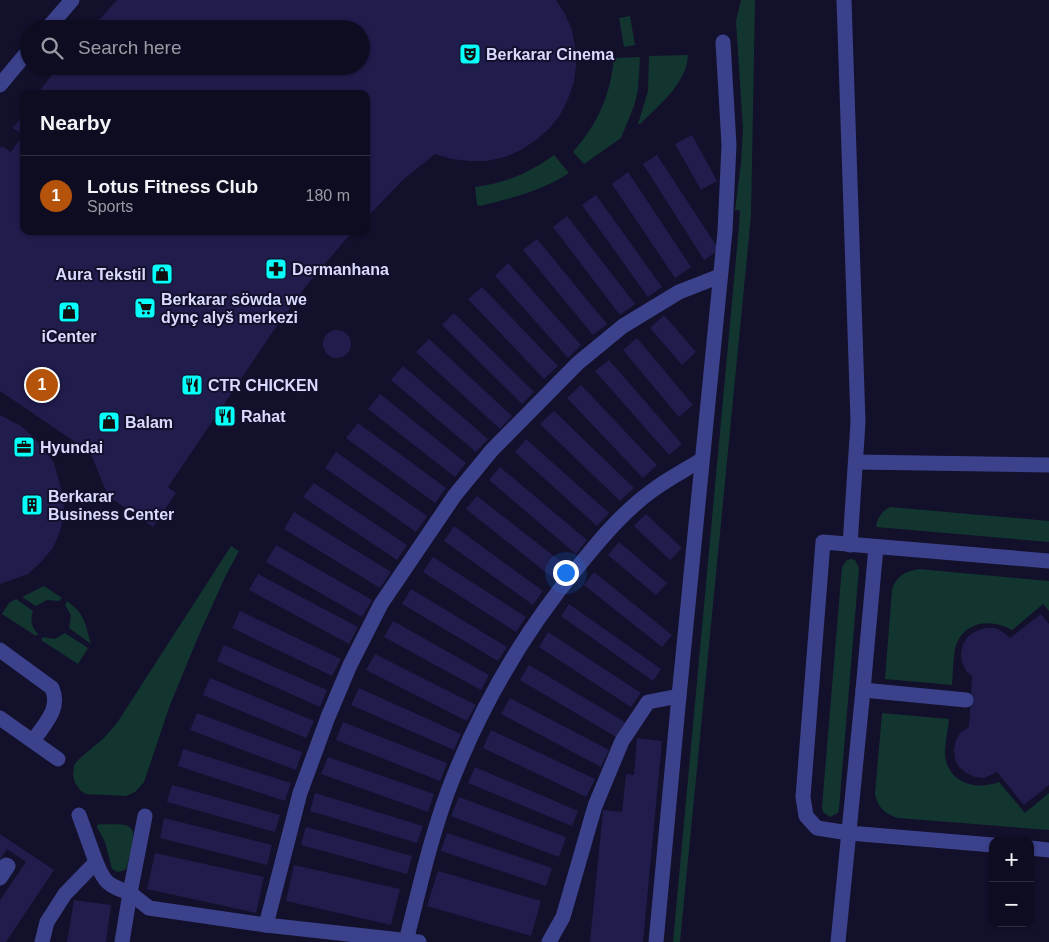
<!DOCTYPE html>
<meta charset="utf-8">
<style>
:root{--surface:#0e0c20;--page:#1c1a2d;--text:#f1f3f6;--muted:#9b9ba5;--line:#2e2c3e;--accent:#b45309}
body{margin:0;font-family:Arial,sans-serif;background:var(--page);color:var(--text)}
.controls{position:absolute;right:15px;bottom:15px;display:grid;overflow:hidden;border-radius:10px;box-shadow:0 1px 4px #0004}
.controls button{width:45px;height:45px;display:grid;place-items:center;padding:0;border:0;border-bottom:1px solid var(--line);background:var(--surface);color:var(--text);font:25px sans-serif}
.you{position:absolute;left:565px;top:572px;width:18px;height:18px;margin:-12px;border:4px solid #fff;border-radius:50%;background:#1a73e8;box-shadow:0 0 0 8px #1a73e833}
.badge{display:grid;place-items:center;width:32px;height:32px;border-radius:50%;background:var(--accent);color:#fff;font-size:16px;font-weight:700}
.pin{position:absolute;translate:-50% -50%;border:2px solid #fff;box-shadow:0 1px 5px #0006}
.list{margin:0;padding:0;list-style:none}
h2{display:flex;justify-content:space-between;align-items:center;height:65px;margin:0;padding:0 20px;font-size:21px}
h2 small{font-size:16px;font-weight:400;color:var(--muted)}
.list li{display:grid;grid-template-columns:32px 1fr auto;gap:15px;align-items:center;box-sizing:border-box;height:80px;padding:0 20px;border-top:1px solid var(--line)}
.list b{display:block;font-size:19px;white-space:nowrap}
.list p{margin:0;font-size:16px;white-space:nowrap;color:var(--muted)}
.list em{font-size:16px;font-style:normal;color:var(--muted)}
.icon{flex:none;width:28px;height:28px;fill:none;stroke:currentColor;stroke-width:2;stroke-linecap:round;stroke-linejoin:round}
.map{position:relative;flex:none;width:1049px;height:942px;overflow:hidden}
.search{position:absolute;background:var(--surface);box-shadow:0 1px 4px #0004;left:20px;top:20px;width:350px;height:55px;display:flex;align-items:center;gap:12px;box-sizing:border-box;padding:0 18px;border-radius:28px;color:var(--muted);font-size:19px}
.panel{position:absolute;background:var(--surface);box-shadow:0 1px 4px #0004;left:20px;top:90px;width:350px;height:145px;border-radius:10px}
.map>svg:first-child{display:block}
.green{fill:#133530}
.building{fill:#201c4c}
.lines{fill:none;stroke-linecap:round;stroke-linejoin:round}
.minor{stroke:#3b418a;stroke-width:15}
.labels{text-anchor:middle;stroke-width:4;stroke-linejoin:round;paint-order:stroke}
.poi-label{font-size:16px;font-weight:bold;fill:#dadaff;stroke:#12102b;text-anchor:start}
</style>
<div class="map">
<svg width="1049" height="942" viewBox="0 0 1049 942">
<rect width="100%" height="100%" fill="#12102b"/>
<g class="green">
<path d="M 741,0 L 755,0 L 751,216 L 680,942 L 673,942 L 739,226 L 740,210 L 735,210 L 741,163 L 743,129 L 736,21 Z"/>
<path d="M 630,16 L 635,45 L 624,47 L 619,18 Z"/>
<path d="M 688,55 C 687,83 659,105 640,124 L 638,124 L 648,91 L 649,56 Z"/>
<path d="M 640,57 L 638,90 L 634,106 L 621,138 L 584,164 L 573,152 C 598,123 610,97 614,58 Z"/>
<path d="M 554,155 L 569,173 C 542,191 511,198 480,206 L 477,205 L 475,187 C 506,183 529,173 554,155 Z"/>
<path d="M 890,507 L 1049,521 L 1049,542 L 876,527 C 877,518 882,511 890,507 Z"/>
<path d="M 231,546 L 239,551 L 226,575 L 198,637 L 170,705 L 144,782 L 135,792 L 126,796 L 86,794 L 81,791 L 75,783 L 73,775 L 74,765 L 80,758 L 104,738 L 117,723 Z"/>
<path d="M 851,559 L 855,560 L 859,568 L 839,809 L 838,813 L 830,817 L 823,812 L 822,807 L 842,567 L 847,560 Z"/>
<path d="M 919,569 L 1049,581 L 1049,611 L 1043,604 L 1012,630 C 991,618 962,621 955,649 C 953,660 953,673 952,685 L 885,679 L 892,589 C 897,576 905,571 919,569 Z"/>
<path d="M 44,586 L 62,598 L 59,601 L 47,600 L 36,606 L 22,597 Z"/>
<path d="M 16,599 L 33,611 C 30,619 31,627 38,634 L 36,636 L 2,614 L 9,603 Z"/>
<path d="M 67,601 C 85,614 85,623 91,644 L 69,628 L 71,615 L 65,605 Z"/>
<path d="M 65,633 L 88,648 L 78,664 L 41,640 L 43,637 L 55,639 Z"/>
<path d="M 882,713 L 949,719 C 948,730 945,743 945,754 C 947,783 976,791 999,782 L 1025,813 L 1049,793 L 1049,830 L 898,818 C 885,814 878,808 875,794 Z"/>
<path d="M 100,824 C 108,825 120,823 128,826 C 140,831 128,857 127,867 L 125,870 L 118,872 L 112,869 L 105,842 L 97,827 L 97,825 Z"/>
</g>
<g class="building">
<path d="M 117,0 L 556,0 L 565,14 L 572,30 L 575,47 L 576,65 L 574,82 L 568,99 L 560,115 L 549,129 L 536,140 L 521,150 L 505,157 L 487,161 L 470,161 L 452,159 L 435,154 L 404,179 L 366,218 L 366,94 L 37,94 L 59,66 L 361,66 L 361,29 L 91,29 Z"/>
<path d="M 24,113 L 24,231 L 353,231 L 306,286 L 274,330 L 168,487 L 176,493 L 153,527 L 108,496 L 90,452 L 0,391 L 0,148 L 2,146 L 11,152 L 23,135 L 13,128 Z"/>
<path d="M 692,135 L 717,181 L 701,190 L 675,144 Z"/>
<path d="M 657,155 L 719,250 L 704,260 L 643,164 Z"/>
<path d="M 628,172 L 691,267 L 675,278 L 612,184 Z"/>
<path d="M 596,195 L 662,287 L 648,297 L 582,205 Z"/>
<path d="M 567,216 L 635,304 L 620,315 L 553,227 Z"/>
<path d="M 537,239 L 607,324 L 593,335 L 523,250 Z"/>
<path d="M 508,263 L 581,345 L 568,358 L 495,276 Z"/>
<path d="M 482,287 L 558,366 L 544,379 L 468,299 Z"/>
<path d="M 454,313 L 534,392 L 522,404 L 442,325 Z"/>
<path d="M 664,315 L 696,352 L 682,365 L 650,328 Z"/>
<circle cx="337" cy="344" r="14"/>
<path d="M 637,338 L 693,405 L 679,417 L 623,350 Z"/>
<path d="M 429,339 L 512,416 L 500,429 L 416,352 Z"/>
<path d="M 609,360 L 682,444 L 669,455 L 595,371 Z"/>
<path d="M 403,366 L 488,439 L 476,452 L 391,380 Z"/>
<path d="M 581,385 L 657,465 L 643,478 L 567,398 Z"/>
<path d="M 380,394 L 466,463 L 455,477 L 368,409 Z"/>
<path d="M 554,411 L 634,488 L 620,501 L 540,424 Z"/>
<path d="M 0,415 L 21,426 L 33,437 L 44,449 L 54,463 L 63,496 L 64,514 L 60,531 L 53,548 L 41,562 L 28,574 L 0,584 Z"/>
<path d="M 358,423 L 446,488 L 435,503 L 346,438 Z"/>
<path d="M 526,439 L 609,513 L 597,526 L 515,452 Z"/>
<path d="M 336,452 L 427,516 L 416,532 L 325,468 Z"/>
<path d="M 500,467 L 587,540 L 576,554 L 489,480 Z"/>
<path d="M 314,483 L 407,545 L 397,560 L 303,497 Z"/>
<path d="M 477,496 L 564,564 L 553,578 L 466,509 Z"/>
<path d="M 294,512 L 391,572 L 380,588 L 284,529 Z"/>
<path d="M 646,514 L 682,548 L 670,560 L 634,526 Z"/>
<path d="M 454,526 L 543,591 L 533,605 L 444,541 Z"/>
<path d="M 619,542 L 667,583 L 656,595 L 608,555 Z"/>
<path d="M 276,545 L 372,600 L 362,617 L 266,562 Z"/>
<path d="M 433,557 L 526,617 L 516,632 L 423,572 Z"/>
<path d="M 594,572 L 672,635 L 662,647 L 584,585 Z"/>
<path d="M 258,574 L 358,627 L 349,644 L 249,590 Z"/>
<path d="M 411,589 L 507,647 L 498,661 L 402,604 Z"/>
<path d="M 569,604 L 661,669 L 653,681 L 561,616 Z"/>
<path d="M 240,611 L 341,659 L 332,676 L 232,628 Z"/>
<path d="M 1041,614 L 1049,624 L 1049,785 L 1024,805 L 997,772 L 984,778 L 975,777 L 966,773 L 959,767 L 955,759 L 954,749 L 956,740 L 961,732 L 969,727 L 972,676 L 966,671 L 962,662 L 961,653 L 963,644 L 968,636 L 976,631 L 985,628 L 995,628 L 1003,632 L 1010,638 Z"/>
<path d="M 393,621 L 489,675 L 481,690 L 384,637 Z"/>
<path d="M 548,632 L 641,693 L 631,707 L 539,647 Z"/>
<path d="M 224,645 L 327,690 L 320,707 L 217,661 Z"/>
<path d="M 375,654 L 476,705 L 467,721 L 366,670 Z"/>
<path d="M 529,665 L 625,722 L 616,737 L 520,680 Z"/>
<path d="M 210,678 L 314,721 L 306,738 L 203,695 Z"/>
<path d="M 359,688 L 461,734 L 454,750 L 351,705 Z"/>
<path d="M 510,698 L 609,750 L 601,767 L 501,714 Z"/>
<path d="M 197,713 L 302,752 L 296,770 L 190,730 Z"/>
<path d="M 343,722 L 447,763 L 440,781 L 336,740 Z"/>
<path d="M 491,730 L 595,779 L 586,797 L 483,748 Z"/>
<path d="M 637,738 L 662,741 L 643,942 L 590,942 L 603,810 L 622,812 L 626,774 L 634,775 Z"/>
<path d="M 183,749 L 291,783 L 285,801 L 178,766 Z"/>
<path d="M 328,757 L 434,794 L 428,812 L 321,774 Z"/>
<path d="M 475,767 L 578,811 L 572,826 L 468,783 Z"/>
<path d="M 172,785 L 280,815 L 275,832 L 167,802 Z"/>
<path d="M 315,793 L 423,826 L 417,843 L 310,811 Z"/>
<path d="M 459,797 L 566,837 L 559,857 L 451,816 Z"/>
<path d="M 164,818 L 272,845 L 267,865 L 160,838 Z"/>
<path d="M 306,827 L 412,856 L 407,874 L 301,845 Z"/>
<path d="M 447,833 L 552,868 L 546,886 L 441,851 Z"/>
<path d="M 0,834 L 54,870 L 6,942 L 0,942 L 0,900 L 26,862 L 7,849 L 0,859 Z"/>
<path d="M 155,853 L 264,877 L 256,913 L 147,889 Z"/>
<path d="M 294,865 L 400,889 L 391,925 L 286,901 Z"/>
<path d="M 438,871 L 541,901 L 531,936 L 427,906 Z"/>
<path d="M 74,900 L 111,905 L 106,942 L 67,942 Z"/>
</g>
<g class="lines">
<g class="minor">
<path d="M 844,0 L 858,422 L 850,545"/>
<path d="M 47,29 L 72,0"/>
<path d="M 0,85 L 29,50"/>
<path d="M 856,462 L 1049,465"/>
<path d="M 0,650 L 52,688 C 61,709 45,723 33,741"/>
<path d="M 863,690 L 966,700"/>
<path d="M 0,718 L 58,759"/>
<path d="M 79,815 L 96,862"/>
<path d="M 145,816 L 130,893 L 149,908 L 266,925 L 419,942"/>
<path d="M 993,845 L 849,833 L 817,828 L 806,816 L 803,797 L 823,542 L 1049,561"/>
<path d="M 1030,848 L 1049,850"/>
<path d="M 0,878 L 8,866 L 6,865"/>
<path d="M 266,925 L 300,793 L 328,717 L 350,665 L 381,604 L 455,495 L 492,450 L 578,363 L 623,326 L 679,292 L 720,276"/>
<path d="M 406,941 C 419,890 430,840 448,791 C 479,709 525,630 581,563 C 602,537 625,510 653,490 C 668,479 685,470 701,460"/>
<path d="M 42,942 L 47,922 L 65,894 L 96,862 C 105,884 108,885 130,893 L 122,942"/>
<path d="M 549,942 L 563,917 L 595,806 L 622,741 L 648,702 L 679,696"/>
<path d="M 656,942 L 679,696 L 725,231 L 729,145 L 723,42"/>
<path d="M 838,942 L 863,690 L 876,547"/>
</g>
</g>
<defs>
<g id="theatre-square" transform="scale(1.125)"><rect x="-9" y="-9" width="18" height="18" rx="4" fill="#06fffb" stroke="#12102b"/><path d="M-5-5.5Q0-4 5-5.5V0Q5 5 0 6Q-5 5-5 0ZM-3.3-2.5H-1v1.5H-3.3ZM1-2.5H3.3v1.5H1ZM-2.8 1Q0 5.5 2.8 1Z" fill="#111"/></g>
<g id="pharmacy-square" transform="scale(1.125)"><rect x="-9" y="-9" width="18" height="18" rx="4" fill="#06fffb" stroke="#12102b"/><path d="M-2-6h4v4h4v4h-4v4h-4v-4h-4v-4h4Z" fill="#111"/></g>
<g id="shop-square" transform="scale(1.125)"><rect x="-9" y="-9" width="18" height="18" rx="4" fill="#06fffb" stroke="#12102b"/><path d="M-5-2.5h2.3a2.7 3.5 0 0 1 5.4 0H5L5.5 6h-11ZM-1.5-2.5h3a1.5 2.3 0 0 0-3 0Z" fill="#111"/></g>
<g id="supermarket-square" transform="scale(1.125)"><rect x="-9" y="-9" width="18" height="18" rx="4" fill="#06fffb" stroke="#12102b"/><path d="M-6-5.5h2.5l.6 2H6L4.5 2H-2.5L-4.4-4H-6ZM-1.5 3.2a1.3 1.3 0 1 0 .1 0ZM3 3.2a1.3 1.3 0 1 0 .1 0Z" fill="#111"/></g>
<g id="restaurant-square" transform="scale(1.125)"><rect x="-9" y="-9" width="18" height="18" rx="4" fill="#06fffb" stroke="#12102b"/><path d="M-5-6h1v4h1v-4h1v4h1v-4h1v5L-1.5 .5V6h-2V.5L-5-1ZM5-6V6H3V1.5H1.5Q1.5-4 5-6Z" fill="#111"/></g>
<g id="office-square" transform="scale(1.125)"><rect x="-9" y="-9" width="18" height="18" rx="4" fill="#06fffb" stroke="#12102b"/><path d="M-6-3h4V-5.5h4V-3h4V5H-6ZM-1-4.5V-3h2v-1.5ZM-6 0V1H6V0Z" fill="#111"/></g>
<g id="building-square" transform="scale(1.125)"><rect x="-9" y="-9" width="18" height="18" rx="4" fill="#06fffb" stroke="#12102b"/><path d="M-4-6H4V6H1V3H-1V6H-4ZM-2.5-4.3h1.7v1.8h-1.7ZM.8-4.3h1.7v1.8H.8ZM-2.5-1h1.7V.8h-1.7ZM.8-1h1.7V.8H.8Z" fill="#111"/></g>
</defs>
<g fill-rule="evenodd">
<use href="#theatre-square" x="470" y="54"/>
<use href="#pharmacy-square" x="276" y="269"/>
<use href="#shop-square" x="162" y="274"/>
<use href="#supermarket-square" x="145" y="308"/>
<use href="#shop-square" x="69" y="312"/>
<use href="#restaurant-square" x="192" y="385"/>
<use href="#restaurant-square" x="225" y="416"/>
<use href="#shop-square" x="109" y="422"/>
<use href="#office-square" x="24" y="447"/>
<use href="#building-square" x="32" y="505"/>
</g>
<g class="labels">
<g class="poi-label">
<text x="486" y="60">Berkarar Cinema</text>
<text x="292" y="275">Dermanhana</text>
<text x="146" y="280" text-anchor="end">Aura Tekstil</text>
<text x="161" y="305">Berkarar söwda we<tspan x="161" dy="18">dynç alyš merkezi</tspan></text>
<text x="69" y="342" text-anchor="middle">iCenter</text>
<text x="208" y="391">CTR CHICKEN</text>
<text x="241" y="422">Rahat</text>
<text x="125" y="428">Balam</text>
<text x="40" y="453">Hyundai</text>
<text x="48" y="502">Berkarar<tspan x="48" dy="18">Business Center</tspan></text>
</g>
</g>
</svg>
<div class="controls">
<button>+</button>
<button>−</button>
</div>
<div class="you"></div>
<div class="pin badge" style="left:42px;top:385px">1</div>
<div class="search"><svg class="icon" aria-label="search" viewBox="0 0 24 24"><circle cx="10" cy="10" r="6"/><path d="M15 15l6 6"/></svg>Search here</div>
<section class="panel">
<h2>Nearby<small></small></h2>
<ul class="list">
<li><span class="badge">1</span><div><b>Lotus Fitness Club</b><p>Sports</p></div><em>180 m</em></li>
</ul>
</section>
</div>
